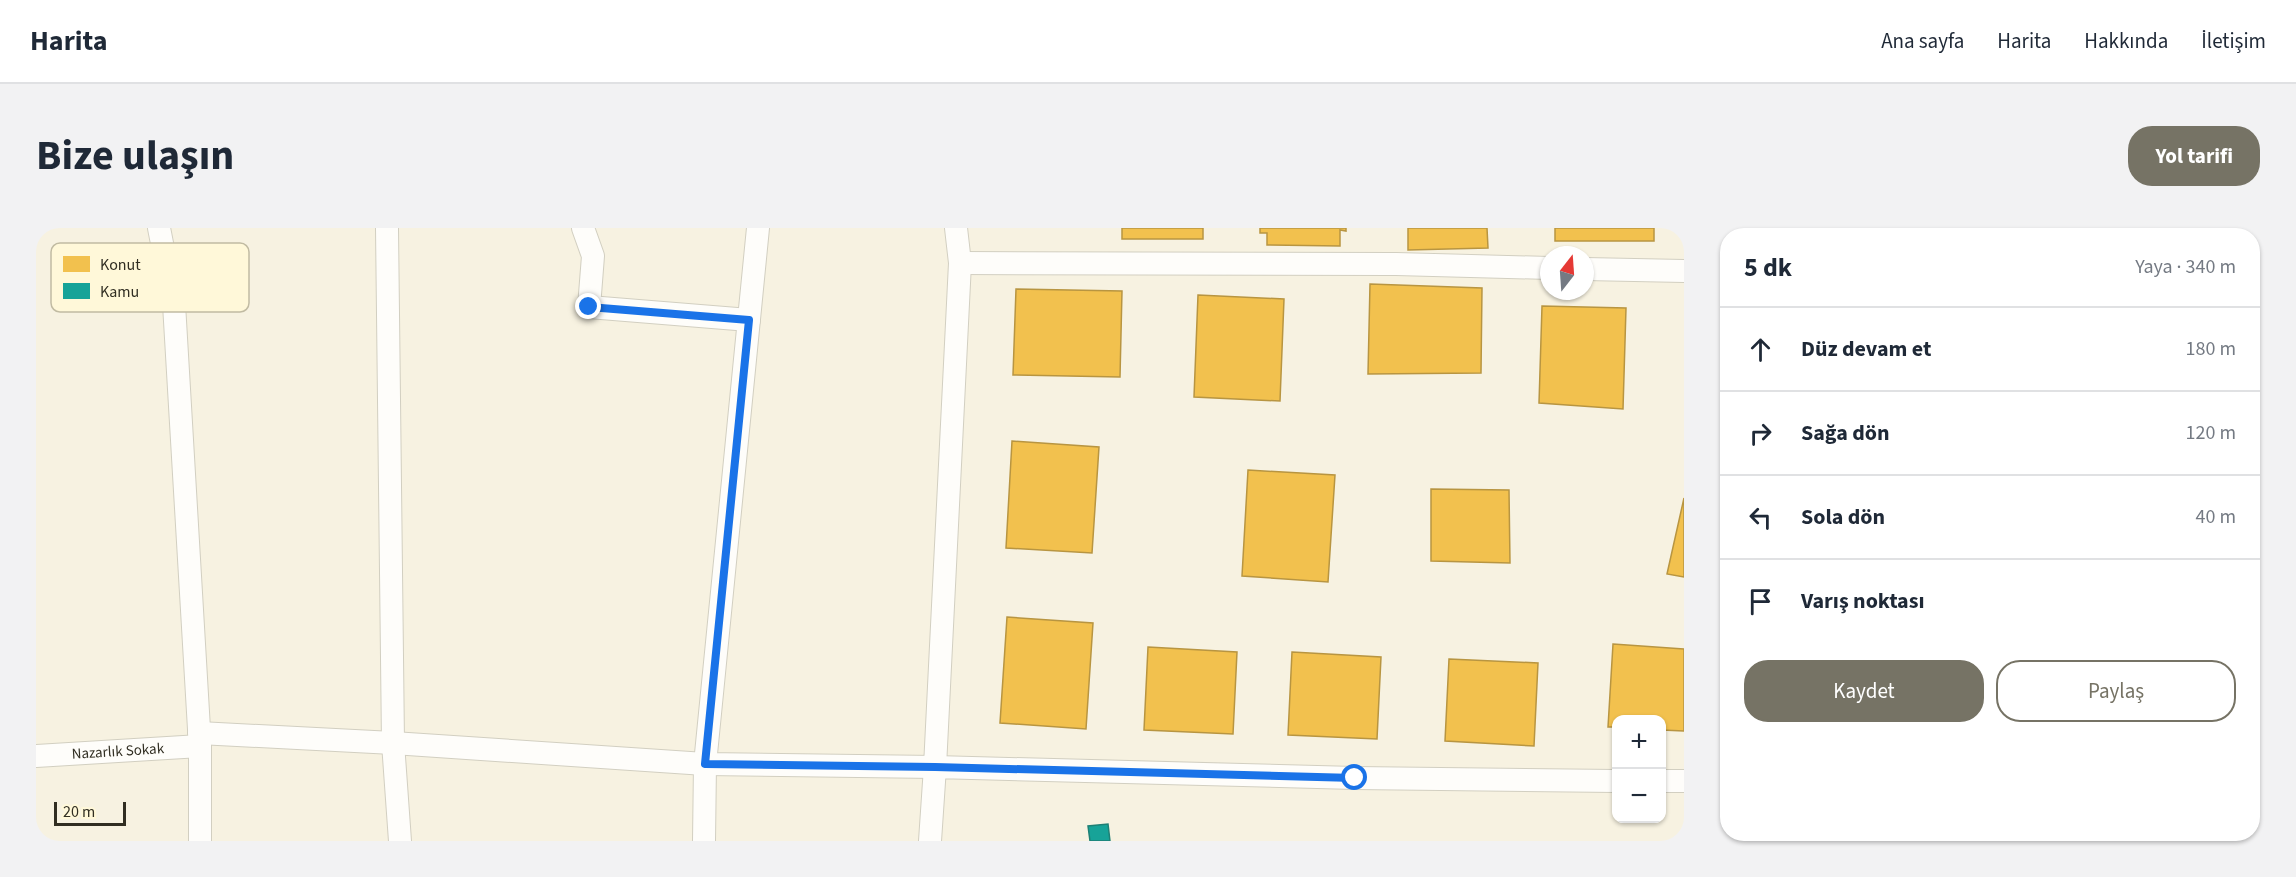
<!DOCTYPE html>
<html lang="tr">
<meta charset="utf-8">
<style>
:root{--surface:#fff;--page:#f2f2f3;--text:#1f2937;--muted:#747a83;--line:#e0e1e3;--accent:#767365}
body{margin:0;font-family:"Source Sans 3",sans-serif;background:var(--page);color:var(--text)}
.controls{position:absolute;right:18px;bottom:18px;display:grid;overflow:hidden;border-radius:12px;box-shadow:0 2px 4px #0004}
.controls button{width:54px;height:54px;display:grid;place-items:center;padding:0;border:0;border-bottom:2px solid var(--line);background:var(--surface);color:var(--text);font:30px sans-serif}
.compass{position:absolute;left:1504px;top:18px;width:54px;height:54px;border-radius:50%;background:var(--surface);box-shadow:0 2px 4px #0004;rotate:17deg}
.scale{position:absolute;left:18px;bottom:15px;width:72px;box-sizing:border-box;padding-left:6px;border:3px solid #312e22;border-top:0;font-size:16px;line-height:21px;white-space:nowrap;color:#312e22;-webkit-text-stroke:4px #fff8d9;paint-order:stroke}
.stop{position:absolute;width:18px;height:18px;margin:-14px;border:4px solid #1a73e8;border-radius:50%;background:#fff}
.stop.end{background:#1a73e8;border-color:#fff;box-shadow:0 2px 6px #0008}
.list{margin:0;padding:0;list-style:none}
h2{display:flex;justify-content:space-between;align-items:center;height:78px;margin:0;padding:0 24px;font-size:26px}
h2 small{font-size:20px;font-weight:400;color:var(--muted)}
.list li{display:grid;grid-template-columns:39px 1fr auto;gap:18px;align-items:center;box-sizing:border-box;height:84px;padding:0 24px;border-top:2px solid var(--line)}
.list b{display:block;font-size:22px;white-space:nowrap}
.list em{font-size:20px;font-style:normal;color:var(--muted)}
.actions{display:flex;gap:12px;padding:18px 24px}
.actions a{flex:1;padding:14px 0;border:2px solid var(--accent);border-radius:24px;text-align:center;font-size:21px;color:var(--accent)}
.actions .main{background:var(--accent);color:#fff}
.icon{flex:none;width:33px;height:33px;fill:none;stroke:currentColor;stroke-width:2;stroke-linecap:round;stroke-linejoin:round}
.map{position:relative;flex:none;width:1648px;height:613px;overflow:hidden;border-radius:24px}
header{display:flex;align-items:center;gap:36px;box-sizing:border-box;height:84px;padding:0 30px;background:var(--surface);border-bottom:2px solid var(--line)}
header strong{font-size:28px}
nav{display:flex;gap:33px;margin-inline-start:auto;font-size:21px}
.intro{display:flex;align-items:center;justify-content:space-between;box-sizing:border-box;height:144px;padding:0 36px}
h1{margin:0;font-size:42px}
.button{padding:15px 27px;border-radius:24px;background:var(--accent);color:#fff;font-size:21px;font-weight:700}
main{display:flex;gap:36px;padding:0 36px}
aside{flex:1;background:var(--surface);border-radius:24px;box-shadow:0 2px 4px #0004}
.map>svg:first-child{display:block}
.homes{fill:#f2c14e;stroke:#b89541;stroke-width:1.5}
.public{fill:#17a398;stroke:#1f8075;stroke-width:1.5}
.lines{fill:none;stroke-linecap:round;stroke-linejoin:round}
.street-casing{stroke:#d2cfc1;stroke-width:24}
.street{stroke:#fefdfa;stroke-width:22}
.route{stroke:#1a73e8;stroke-width:8}
.labels{text-anchor:middle;stroke-width:6;stroke-linejoin:round;paint-order:stroke}
.street-label{font-size:15px;fill:#312e22;stroke:#fff8d9}
.key{fill:#fff8d9;stroke:#c1bba2;stroke-width:1.5}
.key-label{font-size:16px;fill:#312e22}
</style>
<header>
<strong>Harita</strong>
<nav><a>Ana sayfa</a><a>Harita</a><a>Hakkında</a><a>İletişim</a></nav>
</header>
<div class="intro"><h1>Bize ulaşın</h1><a class="button">Yol tarifi</a></div>
<main>
<div class="map">
<svg width="1648" height="613" viewBox="0 0 1648 613">
<rect width="100%" height="100%" fill="#f7f2e1"/>
<g class="homes">
<rect x="1086" y="0" width="81" height="11"/>
<path d="M 1224,0 L 1310,0 L 1310,3 L 1304,2 L 1304,18 L 1231,17 L 1231,5 L 1224,5 Z"/>
<path d="M 1372,0 L 1451,0 L 1452,20 L 1372,22 Z"/>
<rect x="1519" y="0" width="99" height="13"/>
<path d="M 1334,56 L 1446,60 L 1445,145 L 1332,146 Z"/>
<path d="M 980,61 L 1086,63 L 1084,149 L 977,147 Z"/>
<path d="M 1162,67 L 1248,71 L 1244,173 L 1158,169 Z"/>
<path d="M 1506,78 L 1590,80 L 1587,181 L 1503,175 Z"/>
<path d="M 976,213 L 1063,219 L 1056,325 L 970,320 Z"/>
<path d="M 1212,242 L 1299,247 L 1292,354 L 1206,348 Z"/>
<path d="M 1395,261 L 1473,262 L 1474,335 L 1395,333 Z"/>
<path d="M 1648,270 L 1648,349 L 1631,346 Z"/>
<path d="M 971,389 L 1057,395 L 1050,501 L 964,495 Z"/>
<path d="M 1577,416 L 1648,421 L 1648,503 L 1626,502 L 1626,491 L 1580,491 L 1580,499 L 1572,499 Z"/>
<path d="M 1112,419 L 1201,424 L 1197,506 L 1108,502 Z"/>
<path d="M 1256,424 L 1345,429 L 1341,511 L 1252,507 Z"/>
<path d="M 1413,431 L 1502,435 L 1498,518 L 1409,513 Z"/>
</g>
<path class="public" d="M 1072,596 L 1074,613 L 1054,613 L 1052,598 Z"/>
<g class="lines">
<g class="street-casing">
<g id="street">
<path d="M 123,0 L 138,76 L 164,518 L 164,613"/>
<path d="M 351,0 L 357,515 L 364,613"/>
<path d="M 547,0 L 557,28 L 553,79 L 713,92"/>
<path d="M 924,35 L 1360,36 L 1513,40"/>
<path d="M 1549,41 L 1648,43"/>
<path d="M 163,505 L 357,515 L 669,536 L 899,539 L 924,35 L 920,0"/>
<path id="s1" d="M 0,528 L 164,518"/>
<path d="M 1626,553 L 1648,553"/>
<path d="M 668,613 L 669,536 L 722,0"/>
<path d="M 894,613 L 899,539 L 1319,550 L 1580,553"/>
</g>
</g>
<use href="#street" class="street"/>
</g>
<g class="lines">
<path class="route" d="M 553,79 L 713,92 L 669,536 L 899,539 L 1319,550"/>
</g>
<g class="labels">
<g class="street-label">
<text dy="5" stroke="none"><textPath href="#s1" startOffset="82">Nazarlık Sokak</textPath></text>
</g>
</g>
<rect x="15" y="15" width="198" height="69" rx="9" class="key"/>
<rect x="27" y="28" width="27" height="16" fill="#f2c14e"/>
<rect x="27" y="55" width="27" height="16" fill="#17a398"/>
<g class="key-label">
<text x="64" y="42">Konut</text>
<text x="64" y="69">Kamu</text>
</g>
</svg>
<div class="controls">
<button>+</button>
<button>−</button>
</div>
<svg class="compass" viewBox="-18 -18 36 36"><path d="M0-13l5 13h-10z" fill="#e53935"/><path d="M0 13l5-13h-10z" fill="#747a83"/></svg>
<div class="scale">20 m</div>
<div class="stop" style="left:1319px;top:550px"></div>
<div class="stop end" style="left:553px;top:79px"></div>
</div>
<aside>
<h2>5 dk<small>Yaya · 340 m</small></h2>
<ul class="list">
<li><svg class="icon" aria-label="ahead" viewBox="0 0 24 24"><path d="M12 20V5M6 11l6-6 6 6"/></svg><div><b>Düz devam et</b></div><em>180 m</em></li>
<li><svg class="icon" aria-label="right" viewBox="0 0 24 24"><path d="M7 20v-9h11M14 6l5 5-5 5"/></svg><div><b>Sağa dön</b></div><em>120 m</em></li>
<li><svg class="icon" aria-label="left" viewBox="0 0 24 24"><path d="M17 20v-9H6M10 6l-5 5 5 5"/></svg><div><b>Sola dön</b></div><em>40 m</em></li>
<li><svg class="icon" aria-label="arrive" viewBox="0 0 24 24"><path d="M6 21V4h12l-3 4 3 4H6"/></svg><div><b>Varış noktası</b></div></li>
</ul>
<div class="actions"><a class="main">Kaydet</a><a>Paylaş</a></div>
</aside>
</main>
